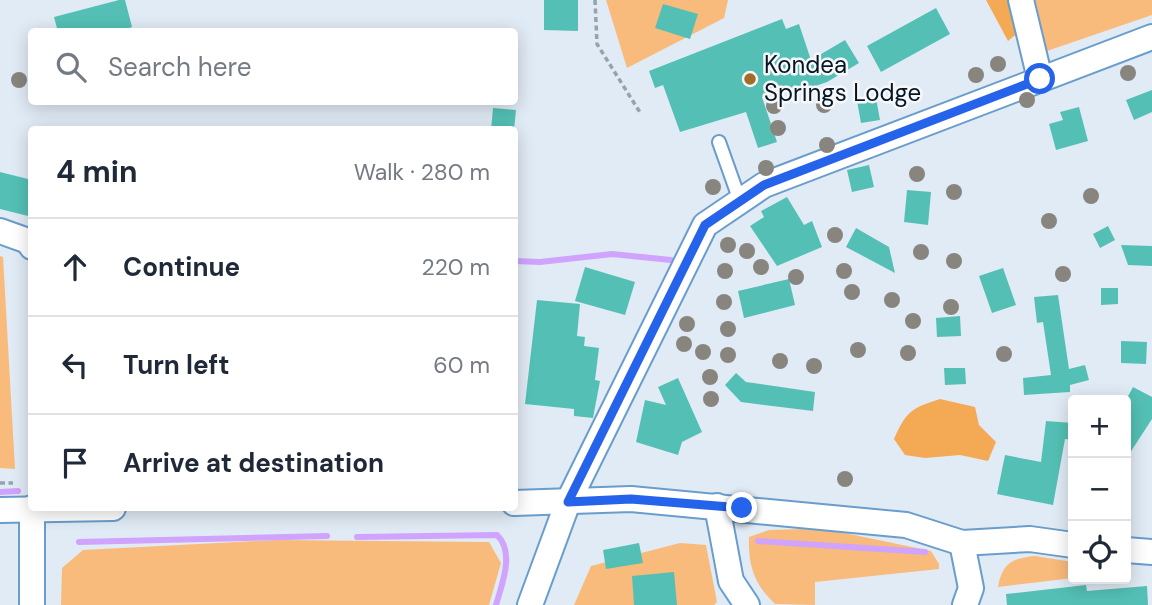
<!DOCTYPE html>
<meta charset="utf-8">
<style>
:root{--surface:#fff;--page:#f2f2f3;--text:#1f2937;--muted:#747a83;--line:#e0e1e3}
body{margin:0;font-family:"DM Sans",sans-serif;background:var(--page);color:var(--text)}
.controls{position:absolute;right:21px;bottom:21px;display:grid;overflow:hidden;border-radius:7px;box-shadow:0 4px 18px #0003}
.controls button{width:63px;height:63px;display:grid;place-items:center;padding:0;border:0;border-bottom:2px solid var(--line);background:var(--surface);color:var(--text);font:35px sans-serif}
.stop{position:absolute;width:21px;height:21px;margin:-16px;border:5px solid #2563eb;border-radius:50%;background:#fff}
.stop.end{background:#2563eb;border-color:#fff;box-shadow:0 2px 7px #0008}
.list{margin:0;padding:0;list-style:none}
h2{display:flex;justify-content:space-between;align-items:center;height:91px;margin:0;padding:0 28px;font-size:30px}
h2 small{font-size:23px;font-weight:400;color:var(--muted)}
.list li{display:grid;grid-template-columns:46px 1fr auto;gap:21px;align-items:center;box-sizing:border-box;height:98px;padding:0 28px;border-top:2px solid var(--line)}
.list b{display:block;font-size:26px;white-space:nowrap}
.list em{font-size:23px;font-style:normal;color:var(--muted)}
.icon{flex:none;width:38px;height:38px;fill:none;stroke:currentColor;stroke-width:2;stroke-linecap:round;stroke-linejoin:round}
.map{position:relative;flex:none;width:1152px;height:605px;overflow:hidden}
.search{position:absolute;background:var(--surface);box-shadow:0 4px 18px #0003;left:28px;top:28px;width:490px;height:77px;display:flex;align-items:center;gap:18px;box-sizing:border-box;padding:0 24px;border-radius:7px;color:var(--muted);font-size:26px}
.panel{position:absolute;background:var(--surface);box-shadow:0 4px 18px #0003;left:28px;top:126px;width:490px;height:385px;border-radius:7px}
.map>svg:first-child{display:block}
.green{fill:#f9bb7b}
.forest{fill:#f4a955}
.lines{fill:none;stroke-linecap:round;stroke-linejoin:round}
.stream{stroke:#d0a3fd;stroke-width:6}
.building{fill:#54c0b5}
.service-casing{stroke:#699dcc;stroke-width:16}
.minor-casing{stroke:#699dcc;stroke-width:28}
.path{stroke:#95a2af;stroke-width:3.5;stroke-dasharray:5 3.5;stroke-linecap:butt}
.service{stroke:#fff;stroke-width:12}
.minor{stroke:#fff;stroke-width:24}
.tree{fill:#88847e}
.route{stroke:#2563eb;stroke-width:9}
.poi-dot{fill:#a36b28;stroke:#f7f7f7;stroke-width:2.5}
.labels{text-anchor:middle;stroke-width:5;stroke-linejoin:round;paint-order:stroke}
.poi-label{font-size:24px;fill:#031628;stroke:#f7f7f7;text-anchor:start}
</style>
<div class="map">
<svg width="1152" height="605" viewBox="0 0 1152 605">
<rect width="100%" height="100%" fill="#e1ebf5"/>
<g class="green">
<path d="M 606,0 L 728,0 L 724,18 L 627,68 Z"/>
<path d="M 1027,0 L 1152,0 L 1152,15 L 1047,51 Z"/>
<path d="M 0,256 L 3,257 L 15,469 L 0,468 Z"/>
<path d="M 803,529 L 835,531 L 931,551 L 939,564 L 939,569 L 815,582 L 815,605 L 775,604 C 754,584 748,566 749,537 L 769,530 Z"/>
<path d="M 276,540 L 489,542 L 501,563 L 489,605 L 61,605 L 62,568 L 83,550 Z"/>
<path d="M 680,543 L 706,545 L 717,602 L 714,605 L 574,605 L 591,566 Z"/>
<path d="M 1035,556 L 1073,562 L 1073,578 L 998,587 C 1002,563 1013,558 1035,556 Z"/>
</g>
<g class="forest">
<path d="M 986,0 L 1014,0 L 1020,31 L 1008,41 Z"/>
<path d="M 940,399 L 975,407 L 979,425 L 996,442 L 988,461 L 960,455 L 925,458 L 905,455 L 894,439 C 906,412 911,408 940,399 Z"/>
</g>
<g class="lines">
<g class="stream">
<path d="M 514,261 L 540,262 L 612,254 L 671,260"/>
<path d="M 0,492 L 18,491"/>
<path d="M 357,537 L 497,535 C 515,552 502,584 496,605"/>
<path d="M 758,541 L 925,552"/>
<path d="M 79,542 L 327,536"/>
</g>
</g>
<g class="building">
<path d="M 119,0 L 125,0 L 132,27 L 116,32 L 58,32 L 54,17 Z"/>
<path d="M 544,0 L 578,0 L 578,31 L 544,30 Z"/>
<path d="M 663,4 L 698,14 L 690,39 L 655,28 Z"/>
<path d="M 936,8 L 950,34 L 881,72 L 867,46 Z"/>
<path d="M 782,19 L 786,29 L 799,24 L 811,60 L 845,40 L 859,63 L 827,82 L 793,94 L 791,87 L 762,97 L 777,142 L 758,148 L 746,112 L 680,132 L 663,85 L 655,88 L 649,71 Z"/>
<path d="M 1152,90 L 1152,112 L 1134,120 L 1126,100 Z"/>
<path d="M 876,98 L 880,120 L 861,123 L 857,101 Z"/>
<path d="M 1079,107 L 1088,141 L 1056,150 L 1049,124 L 1063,120 L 1060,112 Z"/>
<path d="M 493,108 L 516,110 L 514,130 L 491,130 Z"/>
<path d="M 869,165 L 874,187 L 852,192 L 847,170 Z"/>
<path d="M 0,172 L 32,180 L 32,217 L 0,209 Z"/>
<path d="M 907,190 L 931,192 L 928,225 L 904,222 Z"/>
<path d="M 787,197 L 804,225 L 812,221 L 822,247 L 777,266 L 750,226 L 764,217 L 761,211 Z"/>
<path d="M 1108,226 L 1115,240 L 1100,248 L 1093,234 Z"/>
<path d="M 856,228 L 889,247 L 895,273 L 846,247 Z"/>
<path d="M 1121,245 L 1152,246 L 1152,266 L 1128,265 Z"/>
<path d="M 585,267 L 635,282 L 625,315 L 575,301 Z"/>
<path d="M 1003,268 L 1016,305 L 992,313 L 979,276 Z"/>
<path d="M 789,279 L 795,305 L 744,318 L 738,291 Z"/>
<path d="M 1101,288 L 1118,288 L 1118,304 L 1101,305 Z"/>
<path d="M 1058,295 L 1069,369 L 1085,365 L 1089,380 L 1070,385 L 1070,392 L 1024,395 L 1023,378 L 1051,375 L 1043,322 L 1037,323 L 1034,297 Z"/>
<path d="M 537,300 L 580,304 L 577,336 L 585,337 L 584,346 L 599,348 L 595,380 L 600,381 L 593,418 L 574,416 L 574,409 L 525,404 Z"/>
<path d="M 960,316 L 961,336 L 937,337 L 936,318 Z"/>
<path d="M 1121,341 L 1147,342 L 1146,364 L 1121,363 Z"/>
<path d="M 944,368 L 965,368 L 966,384 L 945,385 Z"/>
<path d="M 736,373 L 746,382 L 815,392 L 813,411 L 741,402 L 725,385 Z"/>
<path d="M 678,378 L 702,432 L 682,442 L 678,455 L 636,442 L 645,400 L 666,405 L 658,387 Z"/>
<path d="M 1133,387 L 1152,397 L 1152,419 L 1126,459 L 1126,400 Z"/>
<path d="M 1046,421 L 1073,423 L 1073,440 L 1065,439 L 1053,505 L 997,494 L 1005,455 L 1041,462 Z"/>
<path d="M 639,543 L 643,563 L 606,569 L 603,550 Z"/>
<path d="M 674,572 L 677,605 L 634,605 L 632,576 Z"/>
<path d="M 1086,585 L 1087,591 L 1147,586 L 1148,605 L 1007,605 L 1006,594 Z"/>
</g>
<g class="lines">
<g class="service-casing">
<path id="service" d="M 719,142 L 740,201"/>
</g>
<g class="minor-casing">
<g id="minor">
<path d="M 1021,0 L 1040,79"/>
<path d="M 0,231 L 28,241 L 32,247"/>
<path d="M 514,503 L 631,499 L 906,525 L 962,543 L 1030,539 L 1073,545"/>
<path d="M 717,506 L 731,581 L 747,605"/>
<path d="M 0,510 L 113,508"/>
<path d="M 962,543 L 971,588 L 965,605"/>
<path d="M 1126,550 L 1152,552"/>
<path d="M 32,605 L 32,508"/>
<path d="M 530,605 L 568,502 L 705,225 L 764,185 L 1152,37"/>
</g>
</g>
<g class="path">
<path d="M 595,0 L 597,44 L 641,114"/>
<path d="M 0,483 L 13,483"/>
</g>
<use href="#service" class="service"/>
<use href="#minor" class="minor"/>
</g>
<g class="tree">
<circle cx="998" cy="64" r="8"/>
<circle cx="1128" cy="73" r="8"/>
<circle cx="976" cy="75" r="8"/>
<circle cx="19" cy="80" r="8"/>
<circle cx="1027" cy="100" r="8"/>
<circle cx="824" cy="105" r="8"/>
<circle cx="774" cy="106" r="8"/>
<circle cx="778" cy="128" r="8"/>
<circle cx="827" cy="145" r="8"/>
<circle cx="766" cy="168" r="8"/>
<circle cx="917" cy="174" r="8"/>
<circle cx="713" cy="187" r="8"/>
<circle cx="954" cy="192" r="8"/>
<circle cx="1091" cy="196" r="8"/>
<circle cx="1049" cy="221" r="8"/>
<circle cx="835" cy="235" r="8"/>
<circle cx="728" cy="245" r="8"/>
<circle cx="747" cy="251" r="8"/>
<circle cx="921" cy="252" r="8"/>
<circle cx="954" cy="261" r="8"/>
<circle cx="761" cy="267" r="8"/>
<circle cx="725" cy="271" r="8"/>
<circle cx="844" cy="271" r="8"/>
<circle cx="1063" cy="274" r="8"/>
<circle cx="796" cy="277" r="8"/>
<circle cx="852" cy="292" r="8"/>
<circle cx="892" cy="300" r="8"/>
<circle cx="724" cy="302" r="8"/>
<circle cx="951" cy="307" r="8"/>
<circle cx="913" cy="321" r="8"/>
<circle cx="687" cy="324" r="8"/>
<circle cx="728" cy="329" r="8"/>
<circle cx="684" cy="344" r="8"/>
<circle cx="858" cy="350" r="8"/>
<circle cx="703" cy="352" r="8"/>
<circle cx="908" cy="353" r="8"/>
<circle cx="1004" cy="354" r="8"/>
<circle cx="728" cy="355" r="8"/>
<circle cx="780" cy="361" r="8"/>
<circle cx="814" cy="366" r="8"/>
<circle cx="710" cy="377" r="8"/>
<circle cx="711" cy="399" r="8"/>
<circle cx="845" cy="479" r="8"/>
</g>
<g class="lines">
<path class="route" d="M 742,508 L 631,499 L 568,502 L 705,225 L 764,185 L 1040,79"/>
</g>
<circle class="poi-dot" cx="750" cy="79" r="7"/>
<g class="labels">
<g class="poi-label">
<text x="764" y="73">Kondea<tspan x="764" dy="28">Springs Lodge</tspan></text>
</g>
</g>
</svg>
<div class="controls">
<button>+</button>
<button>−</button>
<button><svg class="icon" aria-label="locate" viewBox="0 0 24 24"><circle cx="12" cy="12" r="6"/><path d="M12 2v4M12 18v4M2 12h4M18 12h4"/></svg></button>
</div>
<div class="stop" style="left:1040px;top:79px"></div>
<div class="stop end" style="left:742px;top:508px"></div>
<div class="search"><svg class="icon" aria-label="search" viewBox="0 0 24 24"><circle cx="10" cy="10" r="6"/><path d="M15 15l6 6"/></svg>Search here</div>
<section class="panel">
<h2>4 min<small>Walk · 280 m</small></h2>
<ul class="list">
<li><svg class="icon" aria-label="ahead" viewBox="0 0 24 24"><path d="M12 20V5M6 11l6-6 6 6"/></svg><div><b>Continue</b></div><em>220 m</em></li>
<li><svg class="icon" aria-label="left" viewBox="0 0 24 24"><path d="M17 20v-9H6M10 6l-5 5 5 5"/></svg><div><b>Turn left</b></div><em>60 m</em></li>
<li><svg class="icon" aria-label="arrive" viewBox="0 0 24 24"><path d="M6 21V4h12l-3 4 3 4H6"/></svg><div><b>Arrive at destination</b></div></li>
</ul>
</section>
</div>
